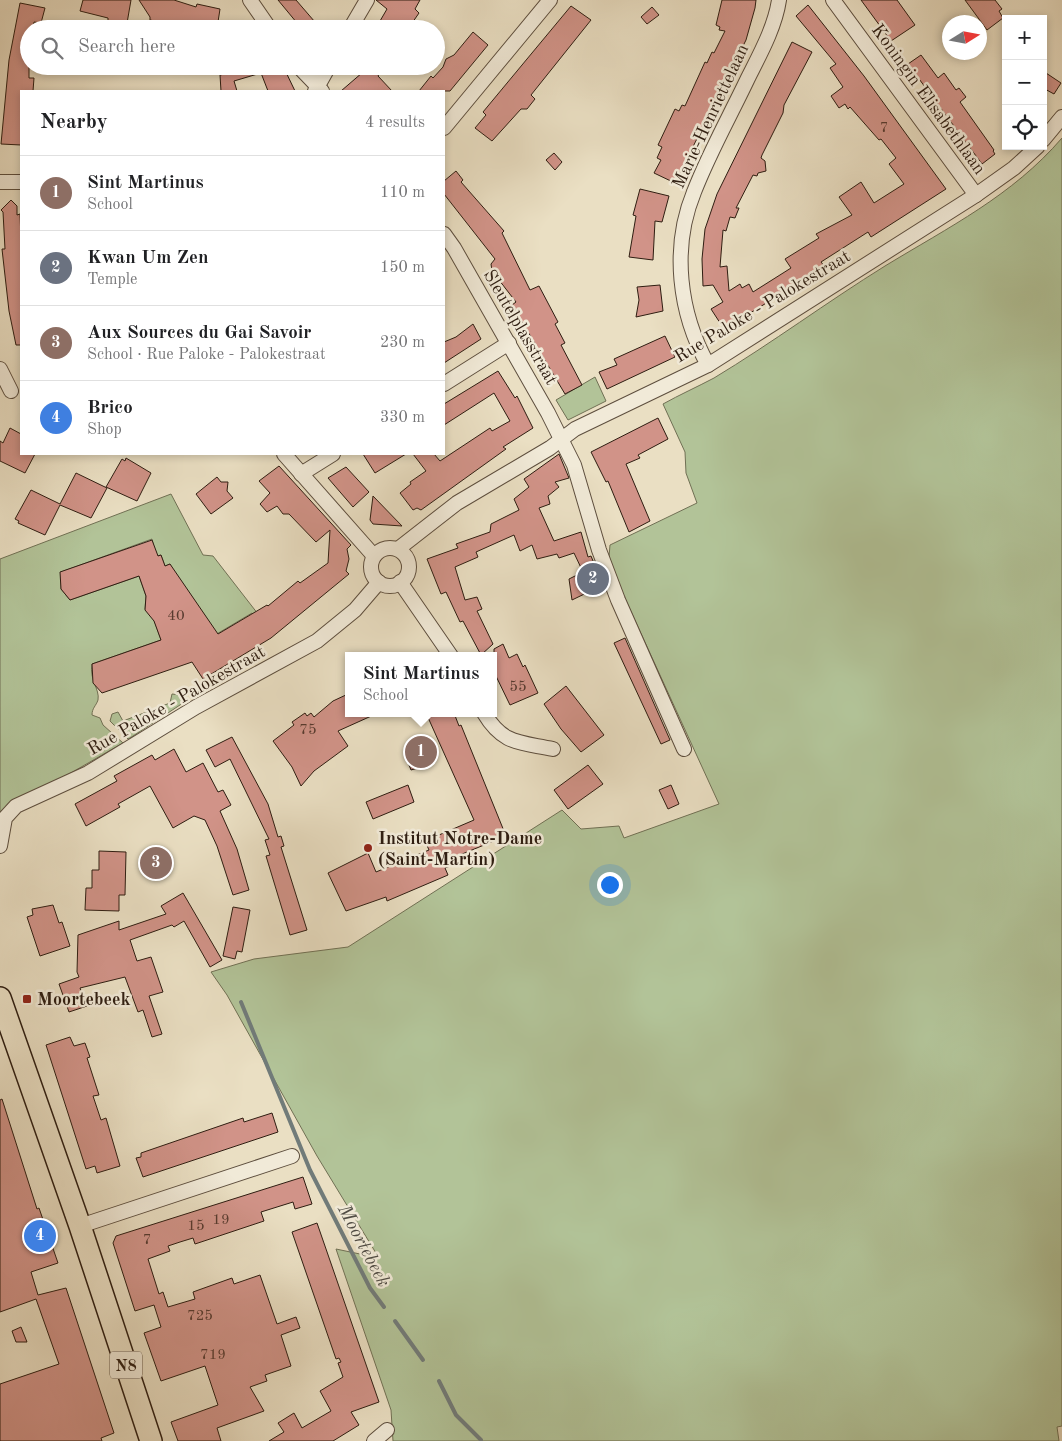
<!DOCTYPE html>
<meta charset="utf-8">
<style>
:root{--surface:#fff;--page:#f2f2f2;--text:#202124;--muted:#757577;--line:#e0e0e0;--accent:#8f2418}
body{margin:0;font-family:"Old Standard TT",serif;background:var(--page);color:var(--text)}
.controls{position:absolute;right:15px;top:15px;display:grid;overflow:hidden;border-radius:0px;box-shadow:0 2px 8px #0003}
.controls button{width:45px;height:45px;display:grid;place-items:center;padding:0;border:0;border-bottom:1px solid var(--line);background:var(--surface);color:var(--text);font:25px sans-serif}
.compass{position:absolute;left:942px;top:15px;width:45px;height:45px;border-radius:50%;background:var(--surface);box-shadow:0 2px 8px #0003;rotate:79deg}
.you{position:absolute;left:609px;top:884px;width:18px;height:18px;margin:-12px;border:4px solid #fff;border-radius:50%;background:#1a73e8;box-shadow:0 0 0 8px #1a73e833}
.badge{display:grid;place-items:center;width:32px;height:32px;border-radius:50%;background:var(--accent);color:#fff;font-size:16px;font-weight:700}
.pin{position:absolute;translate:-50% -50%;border:2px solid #fff;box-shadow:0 1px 5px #0006}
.popup{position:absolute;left:345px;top:652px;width:152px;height:65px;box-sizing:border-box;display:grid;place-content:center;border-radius:0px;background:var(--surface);filter:drop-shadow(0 1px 4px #0005);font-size:16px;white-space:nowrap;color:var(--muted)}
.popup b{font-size:19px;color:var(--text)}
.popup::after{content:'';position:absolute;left:50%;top:100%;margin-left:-10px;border:10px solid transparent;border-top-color:var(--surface)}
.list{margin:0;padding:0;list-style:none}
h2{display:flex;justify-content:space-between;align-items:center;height:65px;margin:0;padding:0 20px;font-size:21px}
h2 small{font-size:16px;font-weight:400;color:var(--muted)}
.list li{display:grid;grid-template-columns:32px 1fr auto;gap:15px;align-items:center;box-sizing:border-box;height:75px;padding:0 20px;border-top:1px solid var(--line)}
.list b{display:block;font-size:19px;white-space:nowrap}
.list p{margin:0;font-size:16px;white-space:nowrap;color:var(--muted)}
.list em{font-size:16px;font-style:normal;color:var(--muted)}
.icon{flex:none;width:28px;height:28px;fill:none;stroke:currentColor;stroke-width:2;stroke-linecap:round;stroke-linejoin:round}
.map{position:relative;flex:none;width:1062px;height:1441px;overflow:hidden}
.search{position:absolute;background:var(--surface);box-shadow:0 2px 8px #0003;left:20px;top:20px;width:425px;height:55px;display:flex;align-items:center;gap:12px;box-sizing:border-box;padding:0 18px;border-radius:28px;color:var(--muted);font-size:19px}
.panel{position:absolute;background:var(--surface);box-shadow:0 2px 8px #0003;left:20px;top:90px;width:425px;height:365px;border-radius:0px}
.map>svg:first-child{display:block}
.green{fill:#b2c398;stroke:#707054}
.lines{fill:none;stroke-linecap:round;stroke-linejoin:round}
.stream{stroke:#717b79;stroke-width:4}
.building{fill:#d19388;stroke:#2e1d11}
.street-casing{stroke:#5d4e3e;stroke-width:16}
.primary-casing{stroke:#2e1d11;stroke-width:24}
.street{stroke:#f1ead8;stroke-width:14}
.primary{stroke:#eadfc3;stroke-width:21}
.poi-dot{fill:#8f2418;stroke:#f1ead8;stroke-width:2}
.labels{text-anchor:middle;stroke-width:5;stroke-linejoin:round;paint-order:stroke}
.number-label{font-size:15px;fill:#573a2f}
.shield{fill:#f1ead8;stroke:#685a4d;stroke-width:1}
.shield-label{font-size:16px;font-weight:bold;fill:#2e1d11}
.street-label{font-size:18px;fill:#2e1d11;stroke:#f1ead8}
.poi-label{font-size:18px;font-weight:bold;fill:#2e1d11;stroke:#f1ead8;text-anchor:start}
.water-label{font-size:19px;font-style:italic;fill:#504c45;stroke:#f1ead8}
</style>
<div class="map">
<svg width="1062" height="1441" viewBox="0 0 1062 1441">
<rect width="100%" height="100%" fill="#eadfc3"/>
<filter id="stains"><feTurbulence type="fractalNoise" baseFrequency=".004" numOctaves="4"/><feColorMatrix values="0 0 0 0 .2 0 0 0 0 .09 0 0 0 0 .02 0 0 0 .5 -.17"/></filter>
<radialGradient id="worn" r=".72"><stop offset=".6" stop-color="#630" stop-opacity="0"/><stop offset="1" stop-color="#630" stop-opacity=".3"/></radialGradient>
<g class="green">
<path d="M 1062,138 L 1062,1426 L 1057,1427 L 1059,1441 L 393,1441 L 391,1410 L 336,1249 L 379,1258 L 317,1156 L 227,995 L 211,972 L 254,959 L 348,947 L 562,810 L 581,829 L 619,826 L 624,838 L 719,804 L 616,579 L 609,557 L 610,545 L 697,503 L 686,473 L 685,452 L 663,404 C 679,395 697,387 714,378 C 772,343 827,302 885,266 C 949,227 1012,196 1062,138 Z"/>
<path d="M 595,377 L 606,401 L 568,420 L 556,400 Z"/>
<path d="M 171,494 L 203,555 L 213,556 L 258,614 L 254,617 L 252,613 L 205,641 L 170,564 L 165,566 L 161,555 L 156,556 L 152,539 L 61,572 L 61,589 L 70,600 L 139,576 L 146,596 L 145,609 L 154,620 L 161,640 L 92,664 C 89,680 100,689 98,700 C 96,706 92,708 92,715 L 100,718 L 103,725 L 123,743 L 69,774 L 14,800 L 0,813 L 0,559 Z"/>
<path d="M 172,694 L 180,695 L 183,703 L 130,738 L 128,739 L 110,721 L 112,714 L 118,712 L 123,721 L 170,703 Z"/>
</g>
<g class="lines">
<g class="stream">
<path d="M 241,1002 L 310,1170 L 370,1288 L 384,1307"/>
<path d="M 395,1321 L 423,1360"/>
<path d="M 439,1381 L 456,1415 L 481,1440"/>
</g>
</g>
<g class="building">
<path d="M 83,0 L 131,0 L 126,29 L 119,29 L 108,22 L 108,18 L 80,11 Z"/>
<path d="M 139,0 L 174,0 L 196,7 L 197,4 L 220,9 L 218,22 L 210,21 L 205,29 L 196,29 L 150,20 L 150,17 Z"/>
<path d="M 278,0 L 296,0 L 321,29 L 302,29 Z"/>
<path d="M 376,0 L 420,0 L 415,9 L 419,13 L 408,29 L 390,29 L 380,21 L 387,9 Z"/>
<path d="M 722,0 L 756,0 L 755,8 L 746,40 L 675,183 L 654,173 L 661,160 L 657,158 L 662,147 L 658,145 L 675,109 L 679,111 L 682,105 L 685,106 L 705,62 L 707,63 L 712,52 L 714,53 L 725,31 L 719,30 L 720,27 L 716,25 Z"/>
<path d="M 861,0 L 897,0 L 915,25 L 891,41 Z"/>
<path d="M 965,0 L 995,0 L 1002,9 L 999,11 L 1003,18 L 987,30 Z"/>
<path d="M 20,3 L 45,8 L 41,23 L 34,22 L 33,29 L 29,29 L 29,78 L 34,78 L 33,91 L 21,91 L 21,145 L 1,144 L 9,60 Z"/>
<path d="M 808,5 L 864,76 L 946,189 L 871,237 L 868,232 L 821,262 L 825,267 L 724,329 L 711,309 L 723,302 L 713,285 L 703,286 L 702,259 L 705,229 L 717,194 L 792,42 L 812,52 L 784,105 L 783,113 L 762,155 L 761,158 L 765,161 L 766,171 L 758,173 L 757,176 L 753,175 L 736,208 L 739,208 L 735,218 L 730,217 L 726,231 L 723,230 L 720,267 L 727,266 L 729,291 L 740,284 L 742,288 L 749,284 L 753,292 L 791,268 L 785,259 L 819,238 L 816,234 L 852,215 L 839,197 L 861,182 L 874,203 L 904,184 L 889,164 L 896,158 L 881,139 L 879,140 L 850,107 L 848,109 L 845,104 L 839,108 L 831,96 L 843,87 L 830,68 L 836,64 L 796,16 Z"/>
<path d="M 571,6 L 591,20 L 531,95 L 535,99 L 527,109 L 521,109 L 492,141 L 475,128 L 486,115 L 483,112 Z"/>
<path d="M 652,7 L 659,15 L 647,24 L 641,17 Z"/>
<path d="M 473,32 L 488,45 L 450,91 L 419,91 L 431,76 L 433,78 L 443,67 L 446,59 L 454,55 Z"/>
<path d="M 921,55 L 938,78 L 944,73 L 956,90 L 959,88 L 966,97 L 960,102 L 994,150 L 993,151 L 995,154 L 982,164 L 908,64 Z"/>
<path d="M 226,66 L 283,66 L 295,91 L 268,91 L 261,73 L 234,81 L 237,91 L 221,91 L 220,75 L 225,74 Z"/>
<path d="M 370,66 L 384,66 L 378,76 L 392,91 L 341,91 Z"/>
<path d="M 1043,71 L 1061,83 L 1054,94 L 1043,88 Z"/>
<path d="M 554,153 L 562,162 L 555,170 L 546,160 Z"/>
<path d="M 456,171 L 463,180 L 461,182 L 504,231 L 502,233 L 530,290 L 539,286 L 558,322 L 555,324 L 565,343 L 561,345 L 582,385 L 565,394 L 512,305 L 516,302 L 492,271 L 491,264 L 495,259 L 444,194 L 444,181 Z"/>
<path d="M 640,189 L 669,196 L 662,222 L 655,221 L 653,260 L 629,257 L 636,216 L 633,215 Z"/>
<path d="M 11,200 L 17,206 L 17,215 L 20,214 L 21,239 L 21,345 L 16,345 L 9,311 L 2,249 L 5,249 L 3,212 L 1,210 Z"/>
<path d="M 660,285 L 663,311 L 636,317 L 639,300 L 637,287 Z"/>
<path d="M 473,324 L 481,339 L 444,363 L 444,342 L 456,337 Z"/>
<path d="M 665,336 L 675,357 L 607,389 L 599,372 L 617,365 L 614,359 Z"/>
<path d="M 498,371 L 515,398 L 517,396 L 533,428 L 503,447 L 506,449 L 421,510 L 417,508 L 413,510 L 400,493 L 411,484 L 410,482 L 426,471 L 413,454 L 434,454 L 440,461 L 490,428 L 492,431 L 510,421 L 494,393 L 444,425 L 444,404 Z"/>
<path d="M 658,418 L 668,439 L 638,455 L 640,458 L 626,464 L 650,521 L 629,532 L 608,481 L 606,482 L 591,452 Z"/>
<path d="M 10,428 L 21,434 L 21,454 L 35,454 L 25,473 L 0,461 L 0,441 L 3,443 Z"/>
<path d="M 363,454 L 406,454 L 375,473 Z"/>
<path d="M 559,454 L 569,478 L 555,482 L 559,487 L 548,496 L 550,504 L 539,508 L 554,541 L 581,532 L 588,557 L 591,556 L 603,585 L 572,600 L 569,579 L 583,572 L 574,553 L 559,558 L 557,554 L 537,559 L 532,545 L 520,551 L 514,535 L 476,552 L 478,557 L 455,567 L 465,600 L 477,597 L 482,609 L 477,611 L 493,644 L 481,655 L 463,621 L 460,622 L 446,592 L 441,594 L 427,559 L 458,548 L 456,544 L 490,532 L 491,524 L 519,510 L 514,499 L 529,487 L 524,479 Z"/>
<path d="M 126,458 L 151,473 L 137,501 L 106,487 L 122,459 L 125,461 Z"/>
<path d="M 279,466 L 351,545 L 347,549 L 349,559 L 346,571 L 349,574 L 271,638 L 203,679 L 192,662 L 102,693 L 93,683 L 92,664 L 161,640 L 154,621 L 145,610 L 146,596 L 139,576 L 70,600 L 61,589 L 60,572 L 152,540 L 158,556 L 161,555 L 165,566 L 170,564 L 218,634 L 267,605 L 268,606 L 298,581 L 300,583 L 328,563 L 330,530 L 316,542 L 289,514 L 283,514 L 277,506 L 267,512 L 260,504 L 270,493 L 259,481 Z"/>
<path d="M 346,467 L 369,492 L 353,507 L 328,478 Z"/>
<path d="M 76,473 L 107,488 L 91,518 L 60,505 L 45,535 L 18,523 L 19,521 L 15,519 L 31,490 L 60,504 Z"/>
<path d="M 217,477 L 221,482 L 228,482 L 227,491 L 233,498 L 211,514 L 196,494 Z"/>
<path d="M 373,496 L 402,526 L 373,524 L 370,520 Z"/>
<path d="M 625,638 L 670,740 L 661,744 L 614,643 Z"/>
<path d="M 503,644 L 509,658 L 517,654 L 523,667 L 525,665 L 538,693 L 510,705 L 494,672 L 494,649 Z"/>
<path d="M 566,686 L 604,735 L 581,752 L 561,729 L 544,704 Z"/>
<path d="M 348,694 L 348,713 L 378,713 L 338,731 L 348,746 L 314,771 L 301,786 L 292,767 L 273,741 L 294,725 L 292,722 L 305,713 L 307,716 L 311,713 L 314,717 L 333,701 Z"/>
<path d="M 426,713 L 454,713 L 459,726 L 461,725 L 506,836 L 450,859 L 453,865 L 445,868 L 448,875 L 387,901 L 386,897 L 346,911 L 328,873 L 368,853 L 376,872 L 429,850 L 425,841 L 474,820 Z"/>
<path d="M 232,737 L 268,804 L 278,837 L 281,836 L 284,846 L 281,847 L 307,930 L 290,935 L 266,856 L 270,855 L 265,840 L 269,839 L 230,759 L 215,767 L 206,750 Z"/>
<path d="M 415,748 L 421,767 L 411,770 L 404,752 Z"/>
<path d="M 174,749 L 186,772 L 203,763 L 218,792 L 223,790 L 231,805 L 220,811 L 237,849 L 249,890 L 233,895 L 217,846 L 205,820 L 194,816 L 173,828 L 150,786 L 118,804 L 120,807 L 86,826 L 75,804 L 117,781 L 114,776 L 152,755 L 155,760 Z"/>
<path d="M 588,765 L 603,784 L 568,809 L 554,790 Z"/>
<path d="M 408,785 L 414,802 L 373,819 L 366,802 Z"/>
<path d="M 671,785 L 679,804 L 668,809 L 659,790 Z"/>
<path d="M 99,851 L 126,852 L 125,895 L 119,895 L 119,911 L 85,910 L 86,888 L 92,888 L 92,870 L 99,870 Z"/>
<path d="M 183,893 L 222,960 L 210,967 L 184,921 L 174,927 L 172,925 L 130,940 L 137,961 L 151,957 L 163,992 L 149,996 L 162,1034 L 152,1037 L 143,1010 L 138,1012 L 125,977 L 80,988 L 87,1006 L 69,1012 L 59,984 L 79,977 L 77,972 L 78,935 L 119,921 L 119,930 L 166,914 L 161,906 Z"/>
<path d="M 53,905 L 59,923 L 62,922 L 70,946 L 40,956 L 27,917 L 33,915 L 32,909 Z"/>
<path d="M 233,907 L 250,910 L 242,952 L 237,951 L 235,959 L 223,956 Z"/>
<path d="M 70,1037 L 74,1046 L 85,1043 L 90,1057 L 87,1058 L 99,1095 L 93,1096 L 101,1120 L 106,1118 L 120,1166 L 97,1173 L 95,1166 L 86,1169 L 46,1045 Z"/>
<path d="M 2,1099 L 37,1209 L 39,1208 L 58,1263 L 31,1272 L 38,1295 L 66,1288 L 114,1433 L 101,1438 L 102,1441 L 0,1441 L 0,1384 L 59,1364 L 36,1299 L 0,1312 L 0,1100 Z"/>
<path d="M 272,1113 L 278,1132 L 143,1177 L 136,1158 L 141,1157 L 141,1153 L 243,1118 L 244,1122 Z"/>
<path d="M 303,1177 L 312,1204 L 295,1209 L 293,1202 L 261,1212 L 264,1221 L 195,1244 L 193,1238 L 180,1242 L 168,1246 L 170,1251 L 148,1259 L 159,1294 L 163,1292 L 168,1307 L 195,1299 L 193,1292 L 232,1278 L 234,1284 L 260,1275 L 277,1324 L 296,1317 L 300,1328 L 281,1335 L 291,1366 L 265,1375 L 267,1381 L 250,1387 L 264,1411 L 217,1428 L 221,1441 L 178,1441 L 171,1422 L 218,1405 L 205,1366 L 161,1381 L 144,1333 L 161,1327 L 154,1305 L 135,1311 L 113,1243 L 116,1236 Z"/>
<path d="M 317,1223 L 379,1402 L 351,1412 L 359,1425 L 333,1441 L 269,1441 L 284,1432 L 278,1423 L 294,1413 L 302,1428 L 331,1411 L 320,1391 L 343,1377 L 338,1363 L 341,1362 L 339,1358 L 336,1359 L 292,1232 Z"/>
<path d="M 21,1327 L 27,1342 L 16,1342 L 12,1331 Z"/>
</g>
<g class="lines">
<g class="street-casing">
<g id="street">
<path d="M 250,0 L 270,29"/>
<path d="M 833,0 L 976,195"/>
<path d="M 350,29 L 367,0"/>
<path d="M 298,66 L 322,91"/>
<path d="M 315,91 L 329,66"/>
<path d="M 444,128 L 550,0"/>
<path d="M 1043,140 L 1062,117"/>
<path d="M 0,182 L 21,182"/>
<path d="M 444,234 L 454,248 L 548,413 L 574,465 L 599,550 L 618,600 L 684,749"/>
<path d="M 708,365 C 679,313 671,248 694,192 C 709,153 730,116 748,78 C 760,54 775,27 779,0"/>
<path d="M 0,369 L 11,391"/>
<path d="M 444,384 L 509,343"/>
<path d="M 284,454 L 374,556"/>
<path d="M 301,474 L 333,454"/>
<circle cx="390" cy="567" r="19"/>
<path d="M 398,549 L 457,503 L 550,448 L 575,429 L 708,365 L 976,195 L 1014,168 L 1038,146"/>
<path d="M 400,582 L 451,656"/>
<path d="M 484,713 C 503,745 520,742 553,749"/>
<path d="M 0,846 L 5,818 L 16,806 L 88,773 L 196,707 L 317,641 L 355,610 L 379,582"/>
<path d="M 80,1226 L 292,1156"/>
<path d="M 374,1441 L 387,1430"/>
</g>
</g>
<g class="primary-casing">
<path id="primary" d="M 0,998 L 80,1226 L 151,1441"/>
</g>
<use href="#street" class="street"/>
<use href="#primary" class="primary"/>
</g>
<g class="poi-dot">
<circle cx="368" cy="848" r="5"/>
<rect x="22" y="994" width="10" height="10" rx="2.5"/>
</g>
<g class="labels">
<g class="number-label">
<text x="884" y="132">7</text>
<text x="176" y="620">40</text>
<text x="518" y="691">55</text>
<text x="308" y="734">75</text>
<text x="221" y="1224">19</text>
<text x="196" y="1230">15</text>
<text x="147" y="1244">7</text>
<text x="200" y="1320">725</text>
<text x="213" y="1359">719</text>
</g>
<rect class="shield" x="110" y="1351.5" width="32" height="27" rx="4"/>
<g class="shield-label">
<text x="126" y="1371">N8</text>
</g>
<g class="street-label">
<text transform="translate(929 99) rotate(54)" y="6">Koningin Elisabethlaan</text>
<text transform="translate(710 116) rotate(-65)" y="6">Marie-Henriettelaan</text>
<text transform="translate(762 306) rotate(-31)" y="6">Rue Paloke - Palokestraat</text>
<text transform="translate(521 327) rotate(60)" y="6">Sleutelplasstraat</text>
<text transform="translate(176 700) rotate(-30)" y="6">Rue Paloke - Palokestraat</text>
</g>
<g class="poi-label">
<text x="378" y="844">Institut Notre-Dame<tspan x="378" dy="21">(Saint-Martin)</tspan></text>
<text x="37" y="1005">Moortebeek</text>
</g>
<g class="water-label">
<text transform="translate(365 1245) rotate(62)" y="7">Moortebeek</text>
</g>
</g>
<rect width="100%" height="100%" filter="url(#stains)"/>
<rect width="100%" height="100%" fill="url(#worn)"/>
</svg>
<div class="controls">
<button>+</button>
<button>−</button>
<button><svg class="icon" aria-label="locate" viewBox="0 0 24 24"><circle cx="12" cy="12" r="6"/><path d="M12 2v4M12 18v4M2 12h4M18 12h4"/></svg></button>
</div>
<svg class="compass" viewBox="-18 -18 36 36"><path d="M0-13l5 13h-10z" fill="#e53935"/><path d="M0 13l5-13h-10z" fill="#757577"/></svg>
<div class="you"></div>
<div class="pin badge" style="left:421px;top:752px;background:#8d6e63">1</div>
<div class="popup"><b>Sint Martinus</b>School</div>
<div class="pin badge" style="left:593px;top:579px;background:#6b7280">2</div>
<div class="pin badge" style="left:156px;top:863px;background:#8d6e63">3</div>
<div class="pin badge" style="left:40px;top:1236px;background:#3f7fe0">4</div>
<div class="search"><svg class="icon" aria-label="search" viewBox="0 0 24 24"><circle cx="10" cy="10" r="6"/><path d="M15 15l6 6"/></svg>Search here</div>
<section class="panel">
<h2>Nearby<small>4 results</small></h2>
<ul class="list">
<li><span class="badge" style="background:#8d6e63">1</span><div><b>Sint Martinus</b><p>School</p></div><em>110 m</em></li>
<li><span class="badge" style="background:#6b7280">2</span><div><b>Kwan Um Zen</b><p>Temple</p></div><em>150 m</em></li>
<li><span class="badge" style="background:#8d6e63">3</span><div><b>Aux Sources du Gai Savoir</b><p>School · Rue Paloke - Palokestraat</p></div><em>230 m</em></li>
<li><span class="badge" style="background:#3f7fe0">4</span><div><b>Brico</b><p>Shop</p></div><em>330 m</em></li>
</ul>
</section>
</div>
